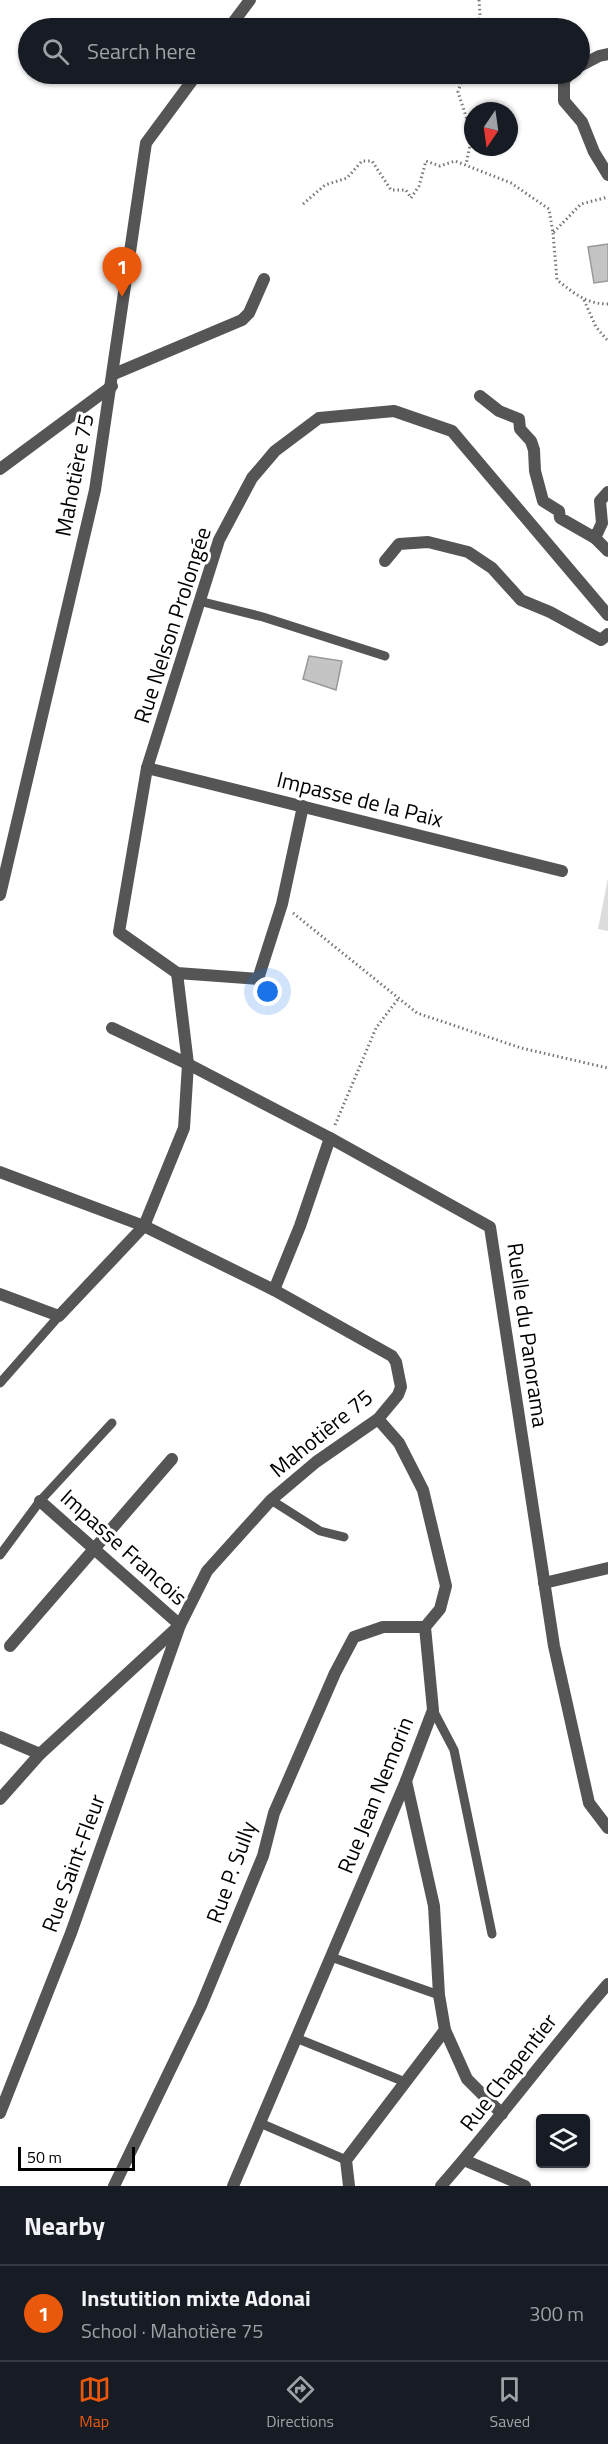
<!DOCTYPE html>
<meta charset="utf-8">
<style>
:root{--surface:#171b24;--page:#20242c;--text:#f1f3f6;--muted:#9ea1a6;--line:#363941;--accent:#ea580c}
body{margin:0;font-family:"Titillium Web",sans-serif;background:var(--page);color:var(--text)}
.controls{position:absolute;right:18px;bottom:18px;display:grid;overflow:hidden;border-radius:6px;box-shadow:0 2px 4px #0004}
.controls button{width:54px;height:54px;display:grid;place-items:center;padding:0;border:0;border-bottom:2px solid var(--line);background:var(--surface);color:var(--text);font:30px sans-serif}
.compass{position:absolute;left:464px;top:102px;width:54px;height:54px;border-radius:50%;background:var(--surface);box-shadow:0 2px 4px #0004;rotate:193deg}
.scale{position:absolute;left:18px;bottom:15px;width:117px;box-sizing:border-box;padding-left:6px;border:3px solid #000;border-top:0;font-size:16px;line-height:21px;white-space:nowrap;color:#000;-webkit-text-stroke:4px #fff;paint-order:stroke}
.you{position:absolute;left:268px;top:992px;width:21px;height:21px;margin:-15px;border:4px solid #fff;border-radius:50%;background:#1a73e8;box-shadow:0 0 0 9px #1a73e833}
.badge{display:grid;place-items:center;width:39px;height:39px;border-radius:50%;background:var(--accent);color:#fff;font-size:20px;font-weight:700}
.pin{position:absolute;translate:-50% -50px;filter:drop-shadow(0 2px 3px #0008)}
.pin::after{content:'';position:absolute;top:32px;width:21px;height:18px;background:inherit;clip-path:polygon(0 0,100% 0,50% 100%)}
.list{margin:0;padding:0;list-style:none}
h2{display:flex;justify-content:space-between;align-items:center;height:78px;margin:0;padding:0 24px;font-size:26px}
h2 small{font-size:20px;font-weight:400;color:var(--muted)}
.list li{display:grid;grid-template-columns:39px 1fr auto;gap:18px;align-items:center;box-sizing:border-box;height:96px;padding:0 24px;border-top:2px solid var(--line)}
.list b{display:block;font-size:22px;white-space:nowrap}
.list p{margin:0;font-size:20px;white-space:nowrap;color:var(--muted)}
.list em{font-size:20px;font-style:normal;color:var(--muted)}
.icon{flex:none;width:33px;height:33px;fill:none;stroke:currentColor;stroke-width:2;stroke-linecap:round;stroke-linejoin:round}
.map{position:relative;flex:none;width:608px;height:2186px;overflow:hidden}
.search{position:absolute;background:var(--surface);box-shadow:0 2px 4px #0004;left:18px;right:18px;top:18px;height:66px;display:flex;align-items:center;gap:15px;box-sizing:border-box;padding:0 21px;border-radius:33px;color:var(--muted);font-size:22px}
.sheet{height:174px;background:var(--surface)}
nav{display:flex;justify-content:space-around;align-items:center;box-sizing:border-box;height:84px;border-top:2px solid var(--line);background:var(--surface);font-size:16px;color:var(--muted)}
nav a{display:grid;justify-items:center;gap:3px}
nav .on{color:var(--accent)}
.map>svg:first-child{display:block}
.green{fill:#dcdcdc}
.building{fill:#c4c4c4;stroke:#999;stroke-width:1.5}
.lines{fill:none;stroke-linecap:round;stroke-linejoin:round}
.path{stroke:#777;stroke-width:3;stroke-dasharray:1.5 3;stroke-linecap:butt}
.service{stroke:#555;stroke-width:9}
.minor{stroke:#555;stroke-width:12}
.tertiary{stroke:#555;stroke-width:12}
.labels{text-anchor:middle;stroke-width:6;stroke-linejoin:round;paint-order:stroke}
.street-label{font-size:22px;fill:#000;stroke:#fff}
</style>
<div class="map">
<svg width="608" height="2186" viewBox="0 0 608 2186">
<rect width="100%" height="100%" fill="#fff"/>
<path class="green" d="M 608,878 L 608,931 L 598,929 Z"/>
<g class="building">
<path d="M 608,244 L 608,281 L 594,283 L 588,247 Z"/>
<path d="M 309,656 L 342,661 L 336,690 L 303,679 Z"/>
</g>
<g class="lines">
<g class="path">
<path d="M 477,28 L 480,15 L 479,0"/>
<path d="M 464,74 L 458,92 L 472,135 L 466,165"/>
<path d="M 303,204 L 325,185 L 347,178 L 362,161 L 372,161 L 391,190 L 406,190 L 411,198 L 419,186 L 426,161 L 440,166 L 455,161 L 511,183 L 549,209 L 553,233 L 581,204 L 608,197"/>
<path d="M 553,233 L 557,280 C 574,293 586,304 608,304"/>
<path d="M 584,300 L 596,327 L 608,341"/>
<path d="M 293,913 L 417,1013 L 521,1048 L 608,1068"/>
<path d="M 335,1125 L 376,1028 L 398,999"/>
</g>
<g class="service">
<path d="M 199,601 L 263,617 L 385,656"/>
<path d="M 0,1383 L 59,1316"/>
<path d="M 271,1500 L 320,1531 L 344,1537"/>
<path d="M 0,1555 L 40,1501 L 112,1423"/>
<path d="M 433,1710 L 454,1750 L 492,1934"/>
<path d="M 331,1957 L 439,1995"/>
<path d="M 296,2038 L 405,2082"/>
<path d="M 260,2123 L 346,2160"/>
</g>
<g class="minor">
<path d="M 229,28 L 250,0"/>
<path d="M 580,66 L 599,56 L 608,54"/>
<path d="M 570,74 L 564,80 L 564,101 L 582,122 L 594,152 L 608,175"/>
<path d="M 114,374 L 242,320 L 249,313 L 264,279"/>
<path d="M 480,396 L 499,411 L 519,419 L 520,429 L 531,441 L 534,450 L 535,471 L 543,501 L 559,511 L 560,518 L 595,538 L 602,523 L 600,501 L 608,492"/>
<path d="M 0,469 L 112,386"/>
<path d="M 595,538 L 608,551"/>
<path d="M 385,561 L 399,544 L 428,542 L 468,552 L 492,568 L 521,600 L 550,612 L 601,640 L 608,634"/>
<path d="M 147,768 L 562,871"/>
<path d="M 303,806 L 282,904 L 258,979 L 177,973 L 119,932 L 147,768 L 219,540 L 252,478 L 275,451 L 319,418 L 394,411 L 452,431 L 608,615"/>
<path d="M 0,895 L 95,490 L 146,143 L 197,74"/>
<path d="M 112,1028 L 188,1064 L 330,1138 L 490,1227 L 554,1646 L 589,1803 L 608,1828"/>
<path d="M 0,1172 L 144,1226 L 274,1290 L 392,1356 L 396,1362 L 401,1387 L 398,1395 L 378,1419 L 316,1462 L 271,1500 L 207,1571 L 180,1625 L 40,1754 L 0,1799"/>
<path d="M 274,1290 L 300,1226 L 330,1138"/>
<path d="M 0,1294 L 59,1316 L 144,1226 L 184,1128 L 188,1064 L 177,973"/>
<path d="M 544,1583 L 608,1568"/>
<path d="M 10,1646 L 172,1459"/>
<path d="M 0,1737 L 40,1754"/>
<path d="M 406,1781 L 434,1906 L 439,1995 L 445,2030 L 467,2079 L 502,2114"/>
<path d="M 0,2113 L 71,1933 L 180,1625 L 40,1501"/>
<path d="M 464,2160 L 525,2186"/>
<path d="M 114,2186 L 201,2006 L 263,1856 L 274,1813 L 335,1673 L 354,1637 L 383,1627 L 425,1627"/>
<path d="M 233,2186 L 406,1781 L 433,1710 L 425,1627 L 440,1609 L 446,1586 L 423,1490 L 399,1443 L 378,1419"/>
<path d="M 349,2186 L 346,2160 L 445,2030"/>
</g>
<path class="tertiary" d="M 441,2186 C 499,2120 550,2050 608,1984"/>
</g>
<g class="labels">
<g class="street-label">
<text transform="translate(74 475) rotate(-79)" y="8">Mahotière 75</text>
<text transform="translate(172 625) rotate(-72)" y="8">Rue Nelson Prolongée</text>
<text transform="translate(360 799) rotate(14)" y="8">Impasse de la Paix</text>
<text transform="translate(528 1335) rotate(82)" y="8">Ruelle du Panorama</text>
<text transform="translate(321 1433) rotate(-39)" y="8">Mahotière 75</text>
<text transform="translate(124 1547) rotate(42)" y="8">Impasse Francois</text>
<text transform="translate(375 1795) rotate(-68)" y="8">Rue Jean Nemorin</text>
<text transform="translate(73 1863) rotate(-70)" y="8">Rue Saint-Fleur</text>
<text transform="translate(231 1872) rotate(-70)" y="8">Rue P. Sully</text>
<text transform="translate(508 2072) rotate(-52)" y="8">Rue Chapentier</text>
</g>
</g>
</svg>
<div class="controls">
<button><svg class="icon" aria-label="layers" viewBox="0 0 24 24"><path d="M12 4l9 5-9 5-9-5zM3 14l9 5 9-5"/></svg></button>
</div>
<svg class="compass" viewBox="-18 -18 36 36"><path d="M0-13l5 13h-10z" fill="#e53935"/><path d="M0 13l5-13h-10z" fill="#9ea1a6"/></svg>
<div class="scale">50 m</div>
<div class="you"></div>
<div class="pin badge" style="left:122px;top:297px">1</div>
<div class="search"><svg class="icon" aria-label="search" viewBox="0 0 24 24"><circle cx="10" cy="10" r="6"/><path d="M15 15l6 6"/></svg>Search here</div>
</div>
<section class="sheet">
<h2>Nearby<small></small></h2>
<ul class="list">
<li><span class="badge">1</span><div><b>Instutition mixte Adonai</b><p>School · Mahotière 75</p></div><em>300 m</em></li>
</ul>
</section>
<nav>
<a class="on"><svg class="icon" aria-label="map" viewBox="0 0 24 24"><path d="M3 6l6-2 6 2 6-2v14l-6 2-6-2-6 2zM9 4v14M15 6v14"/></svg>Map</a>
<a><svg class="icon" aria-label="directions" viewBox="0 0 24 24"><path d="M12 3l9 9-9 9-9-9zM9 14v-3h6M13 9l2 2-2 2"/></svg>Directions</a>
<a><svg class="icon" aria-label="saved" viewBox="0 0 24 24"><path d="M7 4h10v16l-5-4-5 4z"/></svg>Saved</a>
</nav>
